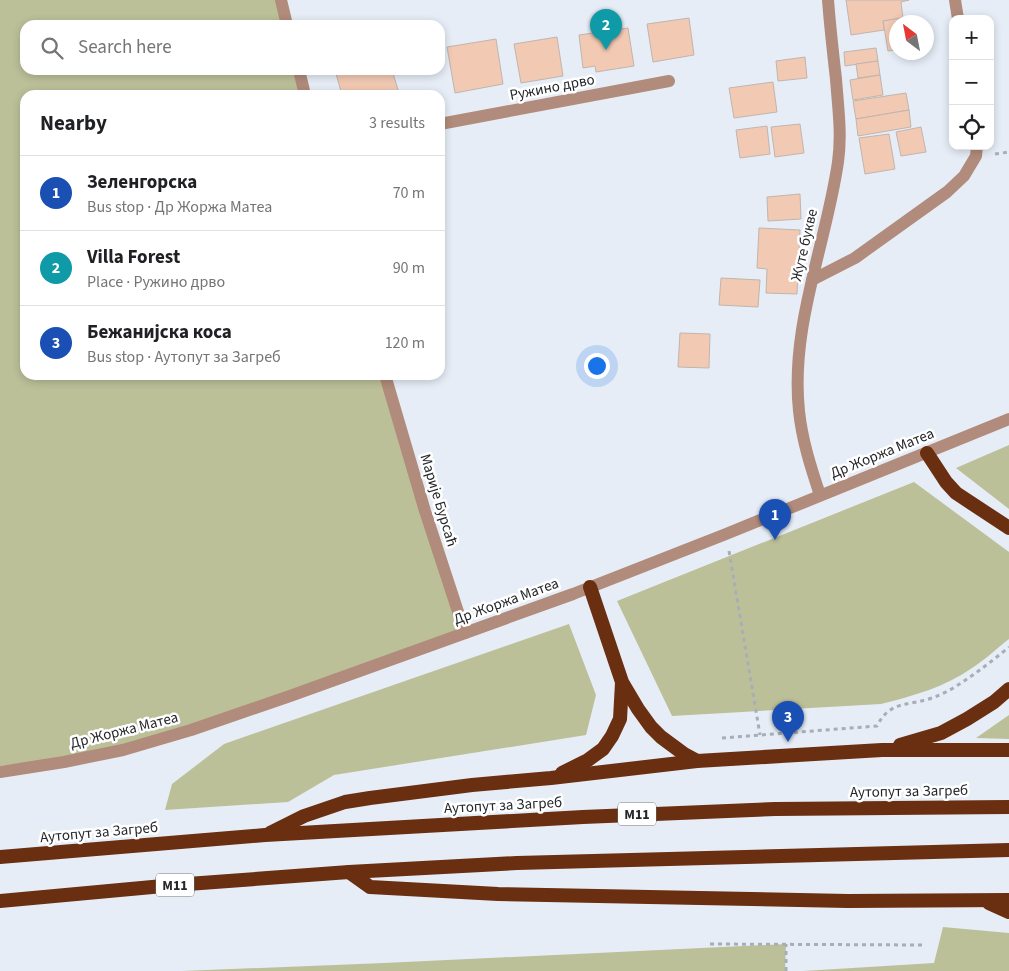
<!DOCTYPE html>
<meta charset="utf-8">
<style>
:root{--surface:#fff;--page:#f2f2f2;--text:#202124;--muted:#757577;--line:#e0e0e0;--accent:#d93025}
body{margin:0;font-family:"Source Sans 3",sans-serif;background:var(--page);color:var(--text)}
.controls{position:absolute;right:15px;top:15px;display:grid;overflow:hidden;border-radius:10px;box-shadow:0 2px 8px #0003}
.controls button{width:45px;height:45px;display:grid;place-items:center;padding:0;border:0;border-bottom:1px solid var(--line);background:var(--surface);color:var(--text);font:25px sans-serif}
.compass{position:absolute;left:889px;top:15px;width:45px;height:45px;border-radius:50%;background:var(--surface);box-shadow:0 2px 8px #0003;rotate:328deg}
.you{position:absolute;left:596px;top:365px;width:18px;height:18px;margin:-12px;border:4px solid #fff;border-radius:50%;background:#1a73e8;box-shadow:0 0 0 8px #1a73e833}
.badge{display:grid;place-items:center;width:32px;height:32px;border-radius:50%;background:var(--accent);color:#fff;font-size:16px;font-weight:700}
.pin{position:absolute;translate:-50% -41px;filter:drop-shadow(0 1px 2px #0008)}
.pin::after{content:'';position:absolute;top:26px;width:18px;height:15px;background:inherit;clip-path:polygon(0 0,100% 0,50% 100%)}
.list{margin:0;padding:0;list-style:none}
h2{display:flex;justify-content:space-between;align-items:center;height:65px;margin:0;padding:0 20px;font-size:21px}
h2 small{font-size:16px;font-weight:400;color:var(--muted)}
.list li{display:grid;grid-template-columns:32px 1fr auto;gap:15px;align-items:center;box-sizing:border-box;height:75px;padding:0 20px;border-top:1px solid var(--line)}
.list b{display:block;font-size:19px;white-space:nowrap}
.list p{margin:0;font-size:16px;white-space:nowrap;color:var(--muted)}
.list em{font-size:16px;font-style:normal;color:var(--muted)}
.icon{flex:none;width:28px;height:28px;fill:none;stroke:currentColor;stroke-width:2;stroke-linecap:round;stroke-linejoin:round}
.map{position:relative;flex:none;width:1009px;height:971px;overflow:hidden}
.search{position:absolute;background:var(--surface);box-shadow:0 2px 8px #0003;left:20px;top:20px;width:425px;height:55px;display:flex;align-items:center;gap:12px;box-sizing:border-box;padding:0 18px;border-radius:15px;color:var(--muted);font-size:19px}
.panel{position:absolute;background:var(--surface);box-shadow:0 2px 8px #0003;left:20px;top:90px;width:425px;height:290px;border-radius:15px}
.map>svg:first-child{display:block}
.green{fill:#bcc099}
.building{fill:#f2c9b3;stroke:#c0b5af}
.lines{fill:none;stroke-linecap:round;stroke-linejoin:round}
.path{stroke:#a8aeb6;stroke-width:3;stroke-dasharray:4 4;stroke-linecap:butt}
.service{stroke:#b18b7b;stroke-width:12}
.minor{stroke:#b18b7b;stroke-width:12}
.tertiary{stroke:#b18b7b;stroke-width:12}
.trunk{stroke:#6a2e10;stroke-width:14}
.labels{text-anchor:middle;stroke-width:5;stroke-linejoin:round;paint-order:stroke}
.shield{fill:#fff;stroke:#66686b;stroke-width:1}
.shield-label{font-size:14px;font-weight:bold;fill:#24272b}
.street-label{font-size:15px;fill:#24272b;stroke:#fff}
</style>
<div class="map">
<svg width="1009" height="971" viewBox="0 0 1009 971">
<rect width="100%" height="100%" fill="#e6edf6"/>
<g class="green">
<path d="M 0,0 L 281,0 L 288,25 L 25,25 L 25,70 L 300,70 L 306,95 L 25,95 L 25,375 L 385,375 L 465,633 L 123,750 L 0,766 Z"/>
<path d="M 1009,445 L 1009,509 L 956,468 Z"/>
<path d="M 914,482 L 1009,552 L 1009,639 C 997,648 985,660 972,668 C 945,687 913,696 881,704 L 672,716 L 617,601 Z"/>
<path d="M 569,624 L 596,695 L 586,735 L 334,775 L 288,802 L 165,810 L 172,784 L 224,744 Z"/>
<path d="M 1009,715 L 1009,739 L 976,738 Z"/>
<path d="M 943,927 L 1009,933 L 1009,971 L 803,971 L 934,963 Z"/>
<path d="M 786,944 L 785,971 L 182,971 L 384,963 Z"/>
</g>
<g class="building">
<path d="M 846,0 L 909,0 L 901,2 L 903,18 L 883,21 L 884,30 L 851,35 Z"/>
<path d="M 907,17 L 908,22 L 896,22 L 896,50 L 888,51 L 883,21 Z"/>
<path d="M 689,18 L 694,55 L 653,62 L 647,24 Z"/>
<path d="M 628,28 L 634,66 L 596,72 L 595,66 L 583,68 L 579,35 Z"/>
<path d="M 557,37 L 563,76 L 521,83 L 514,44 Z"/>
<path d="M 496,39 L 503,84 L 455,93 L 447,47 Z"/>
<path d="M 876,48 L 878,61 L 845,66 L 844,52 Z"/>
<path d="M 805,57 L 807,78 L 778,81 L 776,61 Z"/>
<path d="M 878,61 L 880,75 L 858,78 L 856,64 Z"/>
<path d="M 335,70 L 392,70 L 399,93 L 394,95 L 342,95 Z"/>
<path d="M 880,75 L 883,95 L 853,100 L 850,80 Z"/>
<path d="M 773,82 L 777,112 L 734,118 L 729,88 Z"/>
<path d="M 906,93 L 909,110 L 856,119 L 853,101 Z"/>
<path d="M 909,110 L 911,127 L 858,136 L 856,119 Z"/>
<path d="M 800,124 L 804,153 L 775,157 L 771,127 Z"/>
<path d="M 767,126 L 770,154 L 740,158 L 736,130 Z"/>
<path d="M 921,127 L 926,152 L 901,156 L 896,132 Z"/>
<path d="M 889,134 L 895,169 L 865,174 L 859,138 Z"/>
<path d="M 800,194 L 801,219 L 768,221 L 767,197 Z"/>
<path d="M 759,228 L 800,230 L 797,294 L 766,293 L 767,269 L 757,268 Z"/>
<path d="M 721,278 L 760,280 L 758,307 L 719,305 Z"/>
<path d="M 680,333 L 710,334 L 709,368 L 678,367 Z"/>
</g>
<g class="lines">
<g class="path">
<path d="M 995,154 L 1009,152"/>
<path d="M 729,551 L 760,735"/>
<path d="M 722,738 L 877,726 C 890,700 909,706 932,698 C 938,696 944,693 950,690 C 971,677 990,663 1009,647"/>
<path d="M 710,944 L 924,945"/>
<path d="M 786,971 L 786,944"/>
</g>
<g class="service">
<path d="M 955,0 L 958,19"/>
<path d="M 812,280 L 855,258 L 947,192 L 964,176 L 976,156 L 977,146"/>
</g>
<g class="minor">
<path d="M 440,124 L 669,81"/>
<path d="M 820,495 C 811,468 802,440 799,411 C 790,326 826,245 838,162 C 842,134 838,107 836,79 C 833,53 830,26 828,0"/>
<path d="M 0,772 L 64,762 L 123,750 L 191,730 L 290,696 L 465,633"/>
</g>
<g class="tertiary">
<path d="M 281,0 L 287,25"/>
<path d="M 299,70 L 305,95"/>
<path d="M 385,375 L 425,511 L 465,633 L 573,594 L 726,534 L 1009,419"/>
</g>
<g class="trunk">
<path d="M 927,453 L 946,482 L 956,493 L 1009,528"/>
<path d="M 590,587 L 622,682 L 638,709 L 651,727 L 661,737 L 684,754 L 697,761"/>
<path d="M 900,745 L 941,733 L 967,719 L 994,702 L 1009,689"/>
<path d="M 562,773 L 588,760 L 603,749 L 612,736 L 620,719 L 622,683"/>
<path d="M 270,833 L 304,816 L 345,802 L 370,798 L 472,785 L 551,778 L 697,761 L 882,750 L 1009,750"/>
<path d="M 0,857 L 265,835 L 583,817 L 775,809 L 1009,807"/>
<path d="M 349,872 L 370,887 L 498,894 L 848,901 L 1009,900"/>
<path d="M 0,901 L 174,885 L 349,872 L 517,863 L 1009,850"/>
<path d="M 989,903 L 1009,912"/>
</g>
</g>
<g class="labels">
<g class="shield">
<rect x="618" y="802.5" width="38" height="23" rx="4"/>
<rect x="156" y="873.5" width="38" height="23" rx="4"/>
</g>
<g class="shield-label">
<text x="637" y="819">M11</text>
<text x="175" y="890">M11</text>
</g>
<g class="street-label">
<text transform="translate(552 87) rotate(-11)" y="5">Ружино дрво</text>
<text transform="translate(804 245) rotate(-77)" y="5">Жуте букве</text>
<text transform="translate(882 453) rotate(-22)" y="5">Др Жоржа Матеа</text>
<text transform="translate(439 500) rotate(73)" y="5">Марије Бурсаћ</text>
<text transform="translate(506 601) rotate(-20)" y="5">Др Жоржа Матеа</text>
<text transform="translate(124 730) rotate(-14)" y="5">Др Жоржа Матеа</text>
<text transform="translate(909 791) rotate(-1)" y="5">Аутопут за Загреб</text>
<text transform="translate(503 805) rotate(-3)" y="5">Аутопут за Загреб</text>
<text transform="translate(99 832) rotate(-5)" y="5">Аутопут за Загреб</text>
</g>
</g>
</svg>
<div class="controls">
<button>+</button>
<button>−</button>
<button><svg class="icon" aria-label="locate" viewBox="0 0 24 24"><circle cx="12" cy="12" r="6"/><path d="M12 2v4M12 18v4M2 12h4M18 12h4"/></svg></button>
</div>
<svg class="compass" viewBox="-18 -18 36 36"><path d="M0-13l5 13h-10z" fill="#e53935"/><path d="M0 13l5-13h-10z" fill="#757577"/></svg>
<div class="you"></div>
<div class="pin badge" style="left:775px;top:540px;background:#1a4fb4">1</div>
<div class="pin badge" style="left:606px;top:50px;background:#0f9aa8">2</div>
<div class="pin badge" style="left:788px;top:742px;background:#1a4fb4">3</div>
<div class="search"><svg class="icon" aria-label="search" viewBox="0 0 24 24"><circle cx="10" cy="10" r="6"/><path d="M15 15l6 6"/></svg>Search here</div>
<section class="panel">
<h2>Nearby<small>3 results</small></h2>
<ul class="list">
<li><span class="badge" style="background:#1a4fb4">1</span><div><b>Зеленгорска</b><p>Bus stop · Др Жоржа Матеа</p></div><em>70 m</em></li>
<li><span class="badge" style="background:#0f9aa8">2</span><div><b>Villa Forest</b><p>Place · Ружино дрво</p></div><em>90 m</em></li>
<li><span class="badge" style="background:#1a4fb4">3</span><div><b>Бежанијска коса</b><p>Bus stop · Аутопут за Загреб</p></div><em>120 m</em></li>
</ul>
</section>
</div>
